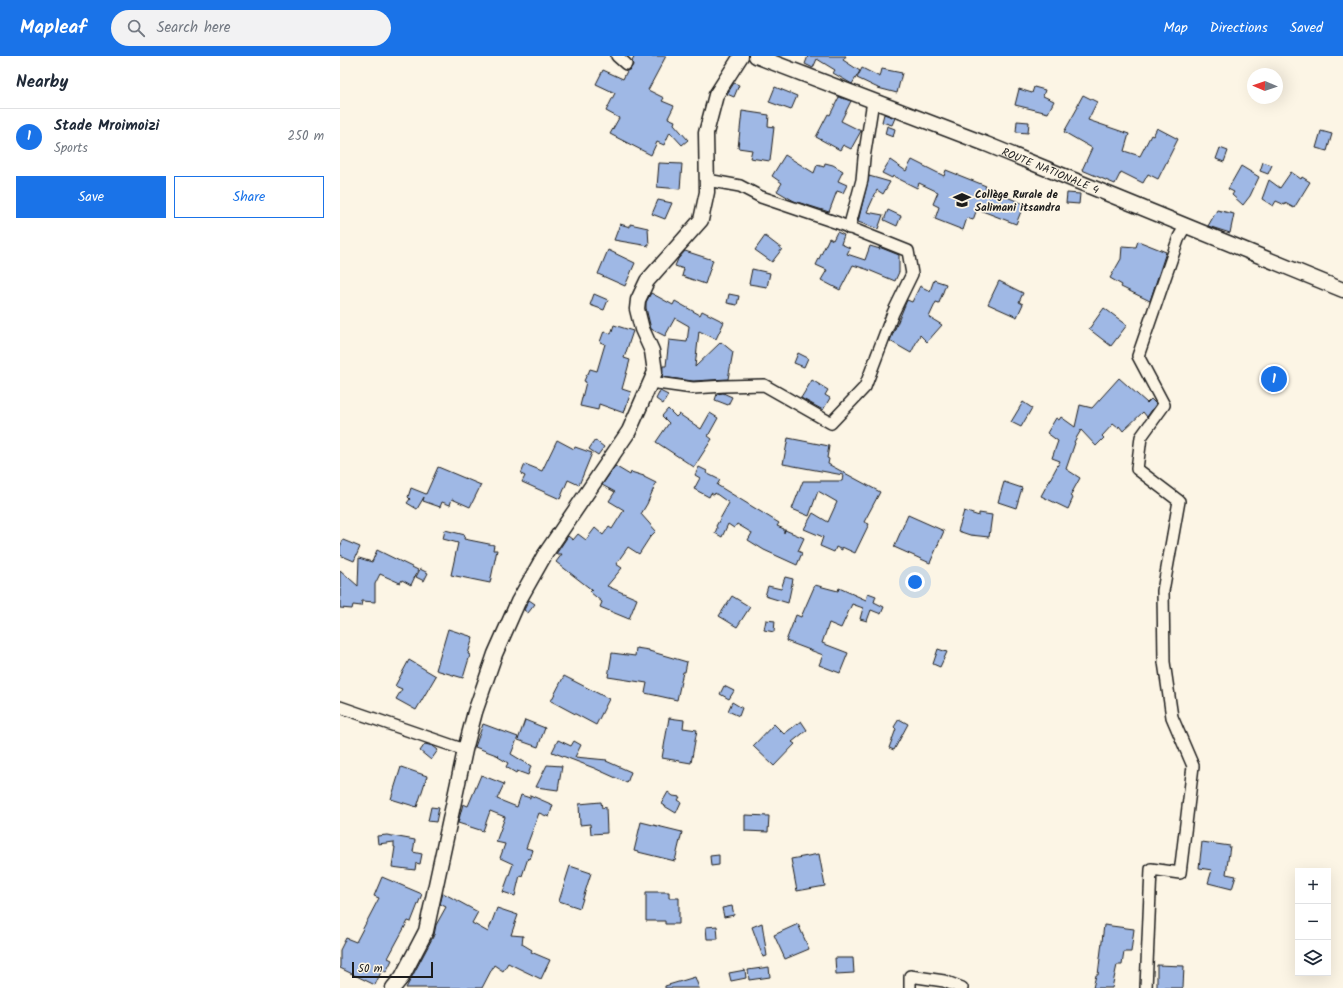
<!DOCTYPE html>
<meta charset="utf-8">
<style>
:root{--surface:#fff;--page:#f2f2f3;--text:#1f2937;--muted:#747a83;--line:#e0e1e3;--accent:#1a73e8}
body{margin:0;font-family:Kalam,sans-serif;background:var(--page);color:var(--text)}
.controls{position:absolute;right:12px;bottom:12px;display:grid;overflow:hidden;border-radius:0px;box-shadow:0 4px 16px #0002}
.controls button{width:36px;height:36px;display:grid;place-items:center;padding:0;border:0;border-bottom:1px solid var(--line);background:var(--surface);color:var(--text);font:20px sans-serif}
.compass{position:absolute;left:907px;top:12px;width:36px;height:36px;border-radius:50%;background:var(--surface);box-shadow:0 4px 16px #0002;rotate:272deg}
.scale{position:absolute;left:12px;bottom:10px;width:81px;box-sizing:border-box;padding-left:4px;border:2px solid #1c1c1c;border-top:0;font-size:11px;line-height:14px;white-space:nowrap;color:#1c1c1c;-webkit-text-stroke:3px #fcf5e5;paint-order:stroke}
.you{position:absolute;left:575px;top:526px;width:14px;height:14px;margin:-10px;border:3px solid #fff;border-radius:50%;background:#1a73e8;box-shadow:0 0 0 6px #1a73e833}
.badge{display:grid;place-items:center;width:26px;height:26px;border-radius:50%;background:var(--accent);color:#fff;font-size:13px;font-weight:700}
.pin{position:absolute;translate:-50% -50%;border:2px solid #fff;box-shadow:0 1px 4px #0006}
.list{margin:0;padding:0;list-style:none}
h2{display:flex;justify-content:space-between;align-items:center;height:52px;margin:0;padding:0 16px;font-size:17px}
h2 small{font-size:13px;font-weight:400;color:var(--muted)}
.list li{display:grid;grid-template-columns:26px 1fr auto;gap:12px;align-items:center;box-sizing:border-box;height:56px;padding:0 16px;border-top:1px solid var(--line)}
.list b{display:block;font-size:15px;white-space:nowrap}
.list p{margin:0;font-size:13px;white-space:nowrap;color:var(--muted)}
.list em{font-size:13px;font-style:normal;color:var(--muted)}
.actions{display:flex;gap:8px;padding:12px 16px}
.actions a{flex:1;padding:9px 0;border:1px solid var(--accent);border-radius:0px;text-align:center;font-size:14px;color:var(--accent)}
.actions .main{background:var(--accent);color:#fff}
.icon{flex:none;width:22px;height:22px;fill:none;stroke:currentColor;stroke-width:2;stroke-linecap:round;stroke-linejoin:round}
.map{position:relative;flex:none;width:1003px;height:932px;overflow:hidden}
header{display:flex;align-items:center;gap:24px;box-sizing:border-box;height:56px;padding:0 20px;background:var(--accent);color:#fff}
header strong{font-size:19px}
nav{display:flex;gap:22px;margin-inline-start:auto;font-size:14px}
.search{width:280px;height:36px;background:var(--page);display:flex;align-items:center;gap:10px;box-sizing:border-box;padding:0 14px;border-radius:22px;color:var(--muted);font-size:15px}
main{display:flex}
aside{flex:1;background:var(--surface)}
.map>svg:first-child{display:block}
.building{fill:#9fb8e5;stroke:#1c1c1c}
.lines{fill:none;stroke-linecap:round;stroke-linejoin:round}
.minor-casing{stroke:#1c1c1c;stroke-width:14}
.major-casing{stroke:#1c1c1c;stroke-width:17}
.minor{stroke:#fcf5e5;stroke-width:11}
.major{stroke:#fcf5e5;stroke-width:14}
.labels{text-anchor:middle;stroke-width:3.5;stroke-linejoin:round;paint-order:stroke}
.street-label{font-size:11px;fill:#1c1c1c;stroke:#fcf5e5}
.poi-label{font-size:11px;font-weight:bold;fill:#1c1c1c;stroke:#fcf5e5;text-anchor:start}
</style>
<header>
<strong>Mapleaf</strong>
<div class="search"><svg class="icon" aria-label="search" viewBox="0 0 24 24"><circle cx="10" cy="10" r="6"/><path d="M15 15l6 6"/></svg>Search here</div>
<nav><a>Map</a><a>Directions</a><a>Saved</a></nav>
</header>
<main>
<aside>
<h2>Nearby<small></small></h2>
<ul class="list">
<li><span class="badge">1</span><div><b>Stade Mroimoizi</b><p>Sports</p></div><em>250 m</em></li>
</ul>
<div class="actions"><a class="main">Save</a><a>Share</a></div>
</aside>
<div class="map">
<svg width="1003" height="932" viewBox="0 0 1003 932">
<rect width="100%" height="100%" fill="#fcf5e5"/>
<filter id="ink" filterUnits="userSpaceOnUse"><feTurbulence type="fractalNoise" baseFrequency=".025" numOctaves="2"/><feDisplacementMap in="SourceGraphic" scale="8" xChannelSelector="R" yChannelSelector="G"/><feConvolveMatrix kernelMatrix="1 2 1 2 8 2 1 2 1" color-interpolation-filters="sRGB"/></filter>
<g filter="url(#ink)">
<g class="building">
<path d="M 295,0 L 326,0 L 308,34 L 324,42 L 322,45 L 334,50 L 328,62 L 335,65 L 334,68 L 348,84 L 342,89 L 330,76 L 324,89 L 317,86 L 311,99 L 270,78 L 279,62 L 266,55 L 275,37 L 256,28 L 263,14 L 283,23 L 287,15 L 291,12 L 293,9 L 292,5 Z"/>
<path d="M 468,0 L 506,0 L 503,4 L 520,15 L 512,28 L 493,17 L 495,14 L 477,3 L 473,12 L 465,8 Z"/>
<path d="M 522,12 L 540,21 L 542,13 L 562,17 L 557,37 L 538,32 L 517,22 Z"/>
<path d="M 394,27 L 399,29 L 394,41 L 387,38 Z"/>
<path d="M 435,31 L 457,40 L 451,54 L 429,46 Z"/>
<path d="M 694,31 L 705,34 L 703,40 L 714,45 L 708,57 L 675,49 L 679,33 L 692,37 Z"/>
<path d="M 743,39 L 757,46 L 748,64 L 789,78 L 784,95 L 800,100 L 811,79 L 813,80 L 817,72 L 838,83 L 818,123 L 808,118 L 803,127 L 781,116 L 775,128 L 742,114 L 752,92 L 724,76 L 738,51 L 737,50 Z"/>
<path d="M 499,41 L 511,45 L 501,65 L 521,75 L 511,93 L 503,89 L 500,94 L 476,81 L 488,58 L 490,59 Z"/>
<path d="M 402,55 L 429,59 L 428,70 L 434,71 L 430,105 L 410,102 L 412,94 L 398,92 Z"/>
<path d="M 544,58 L 555,62 L 552,69 L 542,66 Z"/>
<path d="M 677,65 L 689,66 L 688,77 L 676,76 Z"/>
<path d="M 547,70 L 555,73 L 553,81 L 545,78 Z"/>
<path d="M 981,75 L 992,78 L 987,95 L 976,92 Z"/>
<path d="M 880,92 L 888,95 L 884,106 L 876,103 Z"/>
<path d="M 445,99 L 474,117 L 477,109 L 484,111 L 485,107 L 493,109 L 503,115 L 498,125 L 507,129 L 503,137 L 497,135 L 489,156 L 454,145 L 437,135 L 442,127 L 432,120 Z"/>
<path d="M 550,104 L 566,115 L 572,104 L 604,120 L 606,114 L 646,130 L 645,132 L 684,148 L 676,168 L 637,153 L 633,164 L 627,162 L 623,174 L 595,163 L 599,151 L 593,148 L 598,136 L 579,127 L 577,132 L 553,120 L 552,122 L 542,117 Z"/>
<path d="M 923,106 L 932,109 L 928,118 L 920,115 Z"/>
<path d="M 319,107 L 342,108 L 340,133 L 317,131 Z"/>
<path d="M 901,110 L 919,121 L 910,140 L 903,149 L 892,139 L 894,136 L 888,133 Z"/>
<path d="M 951,116 L 961,123 L 962,121 L 970,126 L 954,152 L 945,147 L 945,149 L 936,145 L 933,150 L 922,143 L 929,124 L 940,132 Z"/>
<path d="M 529,120 L 550,126 L 543,138 L 537,134 L 527,156 L 543,159 L 538,173 L 518,166 Z"/>
<path d="M 727,137 L 740,138 L 739,148 L 726,147 Z"/>
<path d="M 318,144 L 332,147 L 325,163 L 312,158 Z"/>
<path d="M 548,154 L 561,160 L 557,170 L 544,164 Z"/>
<path d="M 877,154 L 894,158 L 890,177 L 868,170 Z"/>
<path d="M 280,168 L 290,171 L 290,168 L 308,172 L 309,190 L 274,184 Z"/>
<path d="M 497,176 L 504,179 L 501,188 L 510,192 L 507,198 L 525,204 L 530,190 L 540,193 L 539,191 L 559,199 L 559,216 L 555,225 L 526,213 L 513,209 L 500,234 L 481,224 L 487,214 L 476,209 L 489,182 L 493,184 Z"/>
<path d="M 425,180 L 442,193 L 432,206 L 415,194 Z"/>
<path d="M 798,185 L 826,196 L 810,245 L 781,231 L 782,229 L 770,222 L 781,203 L 782,190 L 796,191 Z"/>
<path d="M 268,194 L 295,207 L 285,230 L 258,218 Z"/>
<path d="M 345,195 L 373,204 L 365,228 L 342,220 L 344,213 L 335,210 L 338,203 Z"/>
<path d="M 412,213 L 430,217 L 427,231 L 409,228 Z"/>
<path d="M 594,224 L 606,228 L 599,247 L 596,246 L 589,261 L 602,269 L 587,286 L 580,279 L 571,297 L 550,285 L 567,244 L 572,246 L 580,230 L 590,235 Z"/>
<path d="M 659,225 L 683,237 L 679,246 L 683,248 L 677,261 L 648,248 Z"/>
<path d="M 311,237 L 333,249 L 335,245 L 360,259 L 362,255 L 384,266 L 376,283 L 359,275 L 355,311 L 381,286 L 393,296 L 388,323 L 353,325 L 322,321 L 323,310 L 326,310 L 329,284 L 347,286 L 349,270 L 335,262 L 325,280 L 311,273 L 306,252 L 306,246 Z"/>
<path d="M 254,238 L 268,244 L 264,254 L 250,249 Z"/>
<path d="M 389,238 L 399,240 L 397,249 L 387,247 Z"/>
<path d="M 764,252 L 787,269 L 771,290 L 749,273 Z"/>
<path d="M 274,269 L 293,275 L 284,302 L 290,304 L 282,333 L 291,336 L 284,357 L 259,348 L 258,354 L 240,350 L 246,326 L 244,325 L 247,318 L 248,318 L 250,313 L 257,315 L 265,288 L 260,286 L 264,275 L 271,278 Z"/>
<path d="M 458,297 L 468,302 L 464,311 L 454,307 Z"/>
<path d="M 779,322 L 807,347 L 811,343 L 816,348 L 807,361 L 803,356 L 783,375 L 779,370 L 778,372 L 773,368 L 762,380 L 764,382 L 756,390 L 741,374 L 734,386 L 735,387 L 726,413 L 740,422 L 730,440 L 733,442 L 728,453 L 701,440 L 720,405 L 712,402 L 718,385 L 707,377 L 716,362 L 719,364 L 721,361 L 735,371 L 740,349 L 752,352 Z"/>
<path d="M 472,324 L 488,334 L 485,339 L 490,342 L 483,354 L 461,342 Z"/>
<path d="M 320,335 L 328,339 L 323,348 L 316,343 Z"/>
<path d="M 383,337 L 392,341 L 388,349 L 375,344 L 377,338 Z"/>
<path d="M 683,346 L 692,352 L 681,371 L 671,366 Z"/>
<path d="M 328,353 L 336,361 L 339,358 L 361,373 L 370,357 L 378,362 L 368,380 L 372,383 L 354,411 L 316,386 L 329,367 L 322,360 Z"/>
<path d="M 448,382 L 489,390 L 487,402 L 489,403 L 488,408 L 540,436 L 524,466 L 529,468 L 515,497 L 502,491 L 502,494 L 496,491 L 494,496 L 480,490 L 483,481 L 464,473 L 473,457 L 488,466 L 497,446 L 478,435 L 469,460 L 452,453 L 463,425 L 502,425 L 503,419 L 443,408 Z"/>
<path d="M 217,384 L 234,393 L 235,391 L 252,397 L 239,429 L 228,424 L 220,443 L 182,426 L 185,420 L 181,418 L 185,408 L 202,415 Z"/>
<path d="M 255,384 L 264,391 L 258,399 L 249,393 Z"/>
<path d="M 275,410 L 290,419 L 291,416 L 304,420 L 304,421 L 316,427 L 307,448 L 301,458 L 316,475 L 310,481 L 299,498 L 288,491 L 276,508 L 282,512 L 267,530 L 297,543 L 289,563 L 260,551 L 262,546 L 250,536 L 252,534 L 216,506 L 222,498 L 216,498 L 228,480 L 233,484 L 238,478 L 246,484 L 255,472 L 263,479 L 269,471 L 272,473 L 284,454 L 269,445 L 275,436 L 262,429 Z"/>
<path d="M 98,411 L 141,429 L 130,451 L 112,443 L 110,449 L 102,446 L 100,451 L 83,445 L 84,441 L 77,453 L 67,447 L 70,443 L 68,441 L 71,432 L 86,438 Z"/>
<path d="M 359,411 L 367,415 L 366,417 L 380,424 L 377,429 L 439,467 L 437,470 L 444,473 L 444,477 L 445,474 L 464,482 L 458,495 L 462,497 L 457,509 L 424,494 L 408,484 L 412,477 L 397,468 L 394,472 L 388,468 L 382,481 L 375,477 L 377,472 L 376,470 L 389,447 L 375,437 L 374,439 L 371,437 L 369,441 L 354,433 L 360,422 L 355,419 Z"/>
<path d="M 664,426 L 682,432 L 676,452 L 658,446 Z"/>
<path d="M 624,455 L 639,460 L 639,457 L 652,459 L 649,481 L 630,479 L 618,475 Z"/>
<path d="M 568,459 L 604,475 L 590,507 L 554,491 Z"/>
<path d="M 105,474 L 125,479 L 124,483 L 154,489 L 153,494 L 157,494 L 150,527 L 111,519 L 118,487 L 103,483 Z"/>
<path d="M 3,484 L 20,491 L 14,505 L 0,499 L 0,491 Z"/>
<path d="M 37,494 L 78,514 L 71,529 L 62,524 L 60,527 L 40,518 L 35,528 L 35,546 L 22,545 L 21,550 L 13,549 L 12,553 L 0,552 L 0,514 L 18,530 L 19,502 L 32,506 Z"/>
<path d="M 80,513 L 88,517 L 84,525 L 76,521 Z"/>
<path d="M 445,521 L 453,523 L 448,547 L 425,540 L 428,530 L 441,533 Z"/>
<path d="M 475,529 L 498,535 L 499,532 L 526,544 L 528,537 L 536,540 L 534,546 L 544,551 L 541,558 L 531,554 L 527,565 L 520,563 L 523,552 L 512,548 L 501,572 L 489,567 L 482,587 L 508,597 L 500,617 L 479,609 L 483,599 L 446,585 L 456,559 L 461,561 Z"/>
<path d="M 392,540 L 410,551 L 397,571 L 379,560 Z"/>
<path d="M 189,544 L 195,548 L 188,557 L 184,554 Z"/>
<path d="M 426,564 L 435,565 L 434,576 L 424,574 Z"/>
<path d="M 108,573 L 133,581 L 128,598 L 130,599 L 123,622 L 96,614 Z"/>
<path d="M 296,592 L 309,594 L 309,595 L 347,606 L 345,616 L 343,616 L 337,644 L 305,637 L 307,627 L 268,621 L 272,597 L 295,600 Z"/>
<path d="M 598,593 L 607,596 L 600,611 L 593,608 Z"/>
<path d="M 69,604 L 96,620 L 76,654 L 56,643 L 62,633 L 55,630 Z"/>
<path d="M 224,620 L 269,643 L 256,669 L 211,645 Z"/>
<path d="M 384,630 L 394,635 L 389,643 L 380,638 Z"/>
<path d="M 392,646 L 402,652 L 399,660 L 388,655 Z"/>
<path d="M 329,662 L 344,664 L 343,672 L 357,674 L 351,707 L 322,702 Z"/>
<path d="M 559,663 L 568,668 L 554,694 L 549,692 L 556,673 L 554,671 Z"/>
<path d="M 185,664 L 205,672 L 198,691 L 178,684 Z"/>
<path d="M 461,665 L 467,674 L 452,686 L 455,688 L 434,710 L 413,690 L 434,668 L 444,678 Z"/>
<path d="M 143,668 L 178,681 L 171,698 L 191,710 L 188,719 L 177,715 L 176,717 L 166,711 L 168,707 L 158,701 L 159,700 L 135,691 Z"/>
<path d="M 218,684 L 231,690 L 234,685 L 241,689 L 235,701 L 267,704 L 266,705 L 291,716 L 287,727 L 254,712 L 212,696 Z"/>
<path d="M 85,688 L 93,690 L 98,694 L 91,704 L 80,695 Z"/>
<path d="M 207,709 L 222,710 L 218,734 L 196,731 Z"/>
<path d="M 61,711 L 87,720 L 77,751 L 51,743 Z"/>
<path d="M 141,719 L 164,728 L 157,743 L 177,751 L 181,739 L 190,742 L 190,739 L 213,749 L 209,761 L 199,757 L 186,792 L 193,794 L 190,803 L 188,802 L 182,820 L 180,819 L 175,840 L 163,836 L 173,808 L 160,802 L 165,788 L 156,786 L 165,761 L 150,755 L 143,775 L 118,767 L 123,748 L 128,750 Z"/>
<path d="M 328,736 L 333,740 L 340,741 L 338,744 L 341,746 L 336,757 L 321,748 Z"/>
<path d="M 261,746 L 262,752 L 266,751 L 267,777 L 251,778 L 250,768 L 240,769 L 239,748 Z"/>
<path d="M 91,751 L 99,752 L 96,766 L 88,765 Z"/>
<path d="M 405,759 L 429,760 L 428,776 L 405,775 Z"/>
<path d="M 301,766 L 342,776 L 335,805 L 294,795 Z"/>
<path d="M 47,779 L 75,784 L 73,796 L 82,798 L 80,808 L 76,807 L 75,814 L 52,811 L 55,791 L 54,791 L 54,786 L 38,788 L 37,780 Z"/>
<path d="M 862,786 L 890,790 L 886,818 L 896,820 L 892,833 L 868,827 L 872,814 L 859,812 Z"/>
<path d="M 479,798 L 485,830 L 457,835 L 451,803 Z"/>
<path d="M 379,799 L 379,809 L 371,810 L 370,800 Z"/>
<path d="M 230,810 L 251,817 L 240,852 L 219,845 Z"/>
<path d="M 42,821 L 82,838 L 71,866 L 68,865 L 48,902 L 52,904 L 46,916 L 42,914 L 35,929 L 0,912 L 0,894 L 6,882 L 16,886 L 39,842 L 34,840 Z"/>
<path d="M 306,836 L 329,836 L 329,842 L 339,842 L 339,868 L 325,868 L 325,865 L 306,865 Z"/>
<path d="M 103,837 L 138,856 L 132,867 L 148,876 L 157,852 L 178,859 L 171,879 L 183,880 L 182,888 L 192,894 L 191,896 L 210,904 L 201,923 L 180,913 L 168,907 L 163,915 L 154,909 L 142,932 L 66,932 L 94,879 L 96,869 L 106,851 L 100,848 Z"/>
<path d="M 392,850 L 394,859 L 384,861 L 382,852 Z"/>
<path d="M 422,867 L 427,900 L 423,901 L 412,871 Z"/>
<path d="M 458,868 L 469,893 L 445,903 L 434,879 Z"/>
<path d="M 764,869 L 794,873 L 791,896 L 784,896 L 782,909 L 777,909 L 772,932 L 753,932 L 756,919 L 758,919 Z"/>
<path d="M 377,870 L 378,883 L 367,883 L 366,871 Z"/>
<path d="M 495,902 L 513,902 L 514,917 L 496,918 Z"/>
<path d="M 817,909 L 844,910 L 843,932 L 817,932 Z"/>
<path d="M 429,911 L 430,921 L 409,924 L 408,914 Z"/>
<path d="M 405,914 L 406,922 L 391,925 L 389,917 Z"/>
<path d="M 355,921 L 359,932 L 325,932 L 325,930 Z"/>
</g>
<g class="lines">
<g class="minor-casing">
<g id="minor">
<path d="M 277,0 L 286,8"/>
<path d="M 509,172 L 522,124 L 524,102 L 533,45"/>
<path d="M 310,326 L 353,332 L 385,330 L 424,329 L 491,367 L 525,331 L 553,257 L 572,218 L 568,195 L 498,167 L 421,141 L 400,130 L 367,124"/>
<path d="M 0,651 L 125,694"/>
<path d="M 570,932 L 570,920 L 604,925 L 622,932"/>
<path d="M 806,932 L 811,813 L 840,817 L 853,710 L 832,661 L 824,606 L 823,535 L 839,445 L 797,413 L 801,381 L 824,349 L 798,300 L 839,181 L 846,169"/>
</g>
</g>
<g class="major-casing">
<g id="major">
<path id="s1" d="M 416,0 L 646,88 L 1003,234"/>
<path d="M 53,932 L 62,921 L 86,875 L 125,694 L 135,656 L 155,598 L 178,546 L 204,500 L 289,375 L 315,316 L 312,295 L 302,273 L 297,253 L 298,244 L 307,225 L 361,164 L 367,136 L 366,77 L 376,39 L 401,0"/>
</g>
</g>
<use href="#minor" class="minor"/>
<use href="#major" class="major"/>
</g>
</g>
<defs>
<g id="school-bare" transform="scale(1.38)"><path d="M0-5L7-2L0 1L-7-2ZM-4 1L0 2.5L4 1V4Q0 6-4 4Z" fill="#1c1c1c" stroke="#fcf5e5" stroke-width="2.5" paint-order="stroke"/></g>
</defs>
<g fill-rule="evenodd">
<use href="#school-bare" x="622" y="144"/>
</g>
<g class="labels">
<g class="street-label">
<text dy="4" stroke="none"><textPath href="#s1" startOffset="316">ROUTE NATIONALE 4</textPath></text>
</g>
<g class="poi-label">
<text x="635" y="142">Collège Rurale de<tspan x="635" dy="13">Salimani itsandra</tspan></text>
</g>
</g>
</svg>
<div class="controls">
<button>+</button>
<button>−</button>
<button><svg class="icon" aria-label="layers" viewBox="0 0 24 24"><path d="M12 4l9 5-9 5-9-5zM3 14l9 5 9-5"/></svg></button>
</div>
<svg class="compass" viewBox="-18 -18 36 36"><path d="M0-13l5 13h-10z" fill="#e53935"/><path d="M0 13l5-13h-10z" fill="#747a83"/></svg>
<div class="scale">50 m</div>
<div class="you"></div>
<div class="pin badge" style="left:934px;top:323px">1</div>
</div>
</main>
